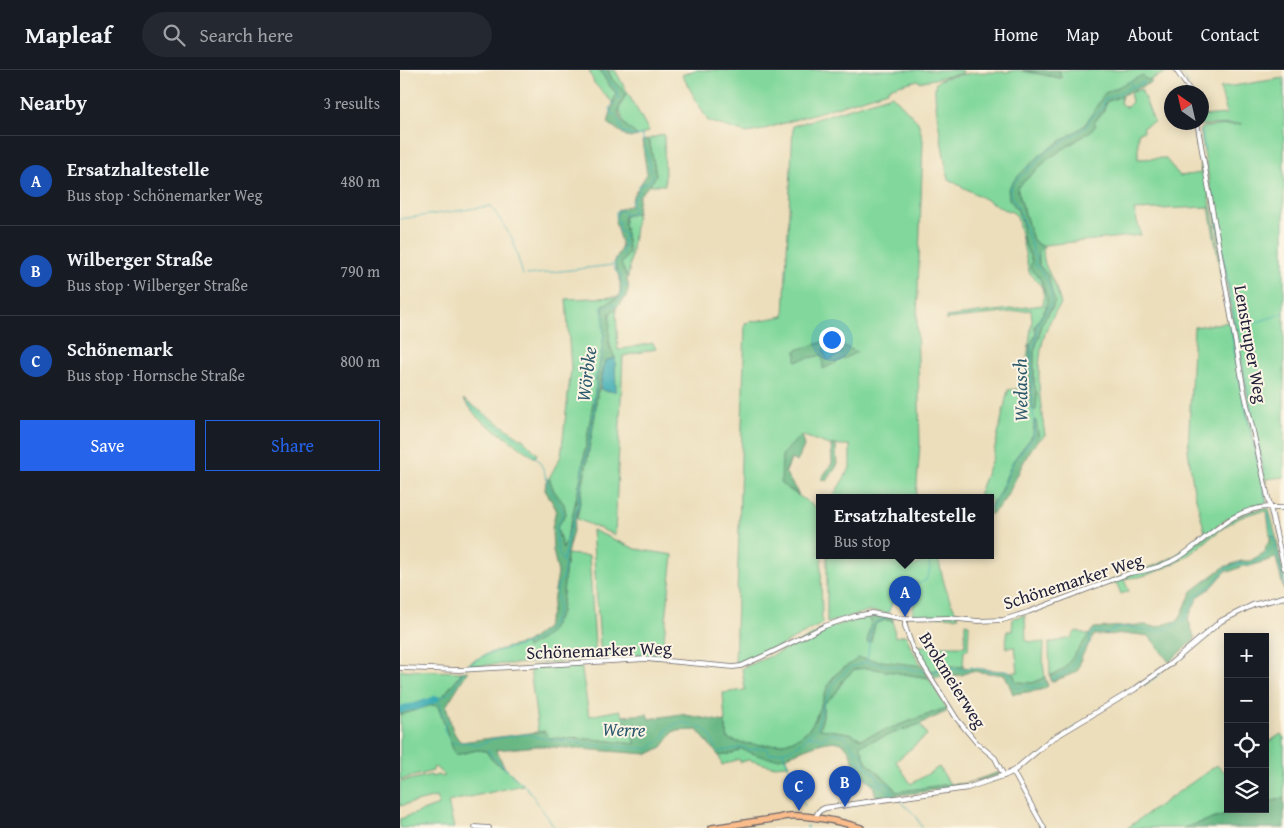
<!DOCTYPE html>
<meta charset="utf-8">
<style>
body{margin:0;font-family:"Gentium Book Plus",serif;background:#242831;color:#f1f3f6}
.controls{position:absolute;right:15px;bottom:15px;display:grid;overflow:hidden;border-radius:0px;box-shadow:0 2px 12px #0003}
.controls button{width:45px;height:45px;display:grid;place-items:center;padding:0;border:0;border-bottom:1px solid #363941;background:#171b24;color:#f1f3f6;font:25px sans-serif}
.compass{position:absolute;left:764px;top:15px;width:45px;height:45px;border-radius:50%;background:#171b24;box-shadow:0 2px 12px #0003;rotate:326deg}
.you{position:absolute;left:431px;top:269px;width:18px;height:18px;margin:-12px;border:4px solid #fff;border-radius:50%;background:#1a73e8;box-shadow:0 0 0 8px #1a73e833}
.badge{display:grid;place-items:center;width:32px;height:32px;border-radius:50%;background:#2563eb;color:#fff;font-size:16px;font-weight:700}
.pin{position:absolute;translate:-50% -41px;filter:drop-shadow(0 1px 2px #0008)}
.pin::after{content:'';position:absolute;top:26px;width:18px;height:15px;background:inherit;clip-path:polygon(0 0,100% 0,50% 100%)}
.popup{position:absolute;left:416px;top:424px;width:178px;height:65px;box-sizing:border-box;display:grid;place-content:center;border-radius:0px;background:#171b24;filter:drop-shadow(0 1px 4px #0005);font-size:16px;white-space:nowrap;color:#9ea1a6}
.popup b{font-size:19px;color:#f1f3f6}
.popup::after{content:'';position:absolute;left:50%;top:100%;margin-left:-10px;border:10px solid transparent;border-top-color:#171b24}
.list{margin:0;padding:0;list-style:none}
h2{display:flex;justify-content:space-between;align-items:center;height:65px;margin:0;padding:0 20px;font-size:21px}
h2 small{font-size:16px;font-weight:400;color:#9ea1a6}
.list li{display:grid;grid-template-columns:32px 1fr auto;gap:15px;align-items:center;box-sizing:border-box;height:90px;padding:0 20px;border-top:1px solid #363941}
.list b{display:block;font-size:19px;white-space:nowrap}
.list p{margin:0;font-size:16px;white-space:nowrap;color:#9ea1a6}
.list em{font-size:16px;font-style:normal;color:#9ea1a6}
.actions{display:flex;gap:10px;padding:15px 20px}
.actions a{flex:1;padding:11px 0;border:1px solid #2563eb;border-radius:0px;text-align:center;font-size:18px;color:#2563eb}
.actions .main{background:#2563eb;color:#fff}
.icon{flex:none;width:28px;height:28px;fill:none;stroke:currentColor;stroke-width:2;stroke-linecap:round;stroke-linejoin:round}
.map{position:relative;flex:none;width:884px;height:758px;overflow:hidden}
header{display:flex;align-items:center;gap:30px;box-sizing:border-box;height:70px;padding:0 25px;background:#171b24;border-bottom:1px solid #363941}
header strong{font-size:24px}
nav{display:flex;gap:28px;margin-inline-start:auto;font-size:18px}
.search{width:350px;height:45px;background:#242831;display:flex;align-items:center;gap:12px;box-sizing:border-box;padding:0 18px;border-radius:28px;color:#9ea1a6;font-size:19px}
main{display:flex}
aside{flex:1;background:#171b24}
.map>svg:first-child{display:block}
.green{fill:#82d89c;stroke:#527d6c}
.forest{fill:#69b884;stroke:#466d60}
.water{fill:#3aacb3;stroke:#2e6777}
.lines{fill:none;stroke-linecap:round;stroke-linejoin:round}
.stream{stroke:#3aacb3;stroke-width:1}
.river{stroke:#3aacb3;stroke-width:7}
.minor-casing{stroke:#696468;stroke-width:5.5}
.tertiary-casing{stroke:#696468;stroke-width:6}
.primary-casing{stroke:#696468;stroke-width:8}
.minor{stroke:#fff;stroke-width:4}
.tertiary{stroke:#fff;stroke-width:4.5}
.primary{stroke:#fabc8b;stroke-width:5.5}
.labels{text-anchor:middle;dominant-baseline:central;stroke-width:4;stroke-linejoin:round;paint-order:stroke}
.street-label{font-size:18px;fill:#22223b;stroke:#fcf5e5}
.water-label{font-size:19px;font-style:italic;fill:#2c596b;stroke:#fcf5e5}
</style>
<header>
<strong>Mapleaf</strong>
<div class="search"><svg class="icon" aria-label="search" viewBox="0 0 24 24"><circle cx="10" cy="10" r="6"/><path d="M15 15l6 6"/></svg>Search here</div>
<nav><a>Home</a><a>Map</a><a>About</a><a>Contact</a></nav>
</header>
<main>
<aside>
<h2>Nearby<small>3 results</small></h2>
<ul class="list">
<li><span class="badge" style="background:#1a4fb4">A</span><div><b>Ersatzhaltestelle</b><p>Bus stop · Schönemarker Weg</p></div><em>480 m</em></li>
<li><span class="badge" style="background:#1a4fb4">B</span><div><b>Wilberger Straße</b><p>Bus stop · Wilberger Straße</p></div><em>790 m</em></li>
<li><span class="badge" style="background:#1a4fb4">C</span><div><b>Schönemark</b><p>Bus stop · Hornsche Straße</p></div><em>800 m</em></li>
</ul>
<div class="actions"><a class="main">Save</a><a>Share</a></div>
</aside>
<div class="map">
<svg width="884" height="758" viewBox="0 0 884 758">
<rect width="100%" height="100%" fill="#fcf5e5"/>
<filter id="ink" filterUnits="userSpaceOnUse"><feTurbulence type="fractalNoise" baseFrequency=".02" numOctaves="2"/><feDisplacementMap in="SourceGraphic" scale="10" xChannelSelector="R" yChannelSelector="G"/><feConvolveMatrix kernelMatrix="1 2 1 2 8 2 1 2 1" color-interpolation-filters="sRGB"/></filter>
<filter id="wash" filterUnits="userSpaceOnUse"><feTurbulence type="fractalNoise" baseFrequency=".0096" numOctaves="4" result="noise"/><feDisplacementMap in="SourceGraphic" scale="20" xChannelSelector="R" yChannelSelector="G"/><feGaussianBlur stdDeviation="1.12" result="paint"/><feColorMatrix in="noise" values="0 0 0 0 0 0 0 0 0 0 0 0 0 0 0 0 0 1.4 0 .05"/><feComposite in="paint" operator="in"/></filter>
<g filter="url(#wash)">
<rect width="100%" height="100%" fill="#ecdebb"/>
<!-- green -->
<g class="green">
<path d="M189 0H200L208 14 216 23 213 33 194 13Z"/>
<path d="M208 0H215L249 61 238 66 225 56 219 39 226 23 212 9Z"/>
<path d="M295 0H562L563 3 519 12 518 10 488 18V21L358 61 346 63 308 51 282 5Z"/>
<path d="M616 0 661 8 659 0H771L750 10 745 9 705 23 685 55 640 85 609 129 617 139 622 152 623 169 632 192 633 202 640 208 647 229 646 238 635 256 636 265 630 275V293L629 299 630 306 632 339 637 327 634 312V282L639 266 641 255 653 237 648 206 639 195V175L633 170 617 118 648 89 685 65 704 40 706 32 722 26 720 33 724 36 727 37 732 32 730 23 741 19 754 52 743 57 744 61 738 63V89L765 88 780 106 801 103 800 91H803L842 316 867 433 846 440 825 450 783 483 769 491 753 498 732 501 731 500V497L734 500C763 498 784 480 805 462L794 421 788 380 794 257 829 252 809 137 734 140 741 165 644 175C642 189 645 195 651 207 656 215 658 225 661 234 631 272 638 320 645 365L639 370 636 351 633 365 613 391 599 424 591 435 590 428H577L593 386 608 320 622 318 624 313 632 250 631 240 547 249 546 251V247L643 235 644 228 642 218 639 213 629 202 617 146 612 142 603 139 548 109C546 95 531 22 536 13 539 7 567 4 573 3 588 1 602 4 616 0Z"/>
<path d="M884 8V407L866 409V414L841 295 800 59 804 57 842 54 802 55H799V53L802 52V46L827 44 820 18Z"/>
<path d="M492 25 518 52 523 70 517 250 520 374 516 428H432L450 398V375H429L401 365 381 414 420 440V486H422L421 498 422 554 371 581 335 595 345 253 384 246 393 56Z"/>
<path d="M264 64 265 115H248L256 104 249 69Z"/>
<path d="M237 143 228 208 221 194 229 183 224 153 225 146Z"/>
<path d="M219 227 203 235 204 266 181 406 172 449 163 480 157 457 166 444 164 434 154 421 149 408 161 386 171 299 166 229Z"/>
<path d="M216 238 218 280 253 273 256 279 223 286 215 465 177 449 195 345 197 324 200 318 204 321 215 288C207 271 208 261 210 243Z"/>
<path d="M63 329 125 371 137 384 135 388 78 348Z"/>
<path d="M866 438 869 439 876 467 870 466 867 441C827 443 807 477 775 493 763 499 751 504 739 507 733 508 729 507 724 510L729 521 721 524 717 514H704L721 507 771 492 830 450 851 441Z"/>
<path d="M192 460 236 479 273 485 262 587 201 588Z"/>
<path d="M167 484 189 486 196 590 65 596C84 583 103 578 126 573L127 578 161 542Z"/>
<path d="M427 486H511L510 497 538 486C542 508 547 528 559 547L512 545 517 512 499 514 488 543 469 541 427 553Z"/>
<path d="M468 545 471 550V572L475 554 485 550 493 551 495 567 506 565 511 578 522 596 458 589C451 594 439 600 433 607 424 621 421 639 413 653 398 680 354 678 328 669L325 652 323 623 345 620 342 598 371 586 423 560Z"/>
<path d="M625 545 626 571 644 573 643 594 645 607 633 613 618 612 615 609 613 602H618L615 577 606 578 607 561H612L613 548Z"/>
<path d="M565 553 569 554 568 580H564L563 597 552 596 531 601 518 585 514 576H565Z"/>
<path d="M676 561 690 565 663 600 650 606 649 573 671 568Z"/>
<path d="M181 594 189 646 220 640 237 674 192 669 148 668 138 662 130 598Z"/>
<path d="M469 598 529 608 546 638 461 669 450 663 420 659 423 645V634L436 623 444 609 455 599Z"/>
<path d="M0 600 61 602 60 605 42 627 31 628 0 639Z"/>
<path d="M32 635 38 636 55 685 77 680 86 681 92 690 105 698 123 715 48 732 54 758H0V749L39 735 36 727 0 736V712L31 705 32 707 38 705 42 707 45 706 35 697 33 698V701L0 710V645Z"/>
<path d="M520 654 527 665 496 691 511 714 539 697 550 714 496 722 492 715 467 693 459 675Z"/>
<path d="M881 664 884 668V728L865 733V674Z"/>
<path d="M341 679C355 684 370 690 385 686L389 695 371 696 349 690 340 692 339 689 322 695 319 686 334 683Z"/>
<path d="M817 695 823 701 828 698V739H845L783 758H727Z"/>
</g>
<!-- forest -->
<g class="forest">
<path d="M200 0H208L212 9 226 23C224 28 220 34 219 39 217 51 230 59 238 66L229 68 208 53 216 23 208 14Z"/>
<path d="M622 0H659L661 8H659Z"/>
<path d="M743 5 745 9 750 10 752 12 706 32 704 40 694 52 696 55 692 60 648 89 617 118 633 170 639 175 643 176 638 183 639 195 648 206 655 232 641 255 639 266 634 282V312L637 326 636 340H632L629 299 630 293V275L636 265 635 256 646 238 647 229 640 208 633 202 630 197 632 191 623 169 622 152 617 139 609 129 608 119 616 108 640 85 685 55 705 23Z"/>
<path d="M249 69 256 104 253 111 239 126 237 143 224 146V153L229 183 221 194C233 219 231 226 210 243L209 275 215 288 205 291 197 324 195 345 179 436 167 484 161 542 149 564 127 578 126 573 146 558 151 543 158 503 153 480 152 459 156 439 145 420 146 411 149 408 154 421 164 434 166 444 157 458 163 479 172 449 181 406 204 266 203 235 219 227C222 211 219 208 214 193L222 176 215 152 218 140 231 135 233 126 247 104 242 71Z"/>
<path d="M431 270 457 282 423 299 422 285 396 291V280Z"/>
<path d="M634 350 636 351 639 370C617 392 615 427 590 445V436L599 424 613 391 633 365Z"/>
<path d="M401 365 404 376 397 392 391 389 385 402 399 425 381 414 382 385Z"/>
<path d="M431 375H436L437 396 427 411 421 409 432 393Z"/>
<path d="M870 466 876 467 884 506V521L876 488 850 496H843L829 502 827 500 811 518 798 527 788 549 795 569 769 592 749 566 734 564 694 565 682 586 678 600 672 604 651 612 650 606 663 600 694 558 745 555 756 557 779 550 792 521 824 497 841 491H850L865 482 866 476 870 471Z"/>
<path d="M468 545 493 547V551L485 550 475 554 471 572H467L471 550 467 548Z"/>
<path d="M458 588 522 596 529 608 469 598 455 599 444 609 436 623 423 634V645L420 659 450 663 461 669 546 638 548 641 520 654 460 675 467 693 492 715 496 722 550 714H564L600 702 599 705C559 717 518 724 476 727L473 715C466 710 461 706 457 699 451 690 452 679 441 673 426 666 396 685 379 688 367 690 352 683 341 679L334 683 319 686 297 660 274 661 262 677 248 684 138 676 96 680 105 698 92 690 86 681 77 680 55 685 38 636 32 635 0 645V639L31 628 42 627 60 605 61 602 68 601 46 636C51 649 50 662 61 672L145 661 148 668 192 669 236 674 223 646 247 644 249 649 280 644 325 652 328 669C354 678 398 680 413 653 421 639 424 620 434 607 439 600 451 594 458 588Z"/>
<path d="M552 596 613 602 615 609 618 612 633 613 645 607 648 616 641 620 613 624 605 605 571 601 562 605 542 606 535 608 531 601Z"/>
<path d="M884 728V758H783L845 739H865V733Z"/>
</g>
<!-- water -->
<g class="water">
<path d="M426 276 441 280V283L430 290 426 289 423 279Z"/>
<path d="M215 288 216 321H204L200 318 205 291Z"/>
</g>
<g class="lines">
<!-- stream -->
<g class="stream">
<path d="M779 0 789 14"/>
<path d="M730 11 732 17"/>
<path d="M731 18 744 12"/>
<path d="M704 30 729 18"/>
<path d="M801 59 805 80"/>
<path d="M813 124 816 142"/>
<path d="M619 139C616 134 612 129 610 124 608 115 621 105 628 101L627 98 634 96C638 88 645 81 654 78L687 56 690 48 702 39 704 32"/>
<path d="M817 146 835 254"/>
<path d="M0 149 91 136 112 168 123 205"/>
<path d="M127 205 213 195"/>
<path d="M830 254 840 315 866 431"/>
<path d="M837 259 884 243"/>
<path d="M837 265 854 355"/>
<path d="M69 335C90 355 120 366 138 390 146 401 146 411 151 422 154 429 161 434 163 442 162 447 160 449 158 453 154 462 157 483 162 490"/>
<path d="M856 362 864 403"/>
<path d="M882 436H884"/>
<path d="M590 439 601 424 613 392 633 368 635 356 633 343 631 276 635 274C637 267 637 260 638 254 639 248 646 243 649 237 656 222 645 205 635 194L636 186 632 184 633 179 620 143"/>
<path d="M868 443 884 516"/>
<path d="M878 457 883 474"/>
<path d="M542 489 544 486"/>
<path d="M870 533 884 530"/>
<path d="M488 543 499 517 517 515 526 510 530 500 529 493 537 489 540 490"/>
<path d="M821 554 828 550"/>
<path d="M467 591 471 560 474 554 486 548"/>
<path d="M67 598C93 567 145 591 158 539 159 532 156 524 157 516L162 510 165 496 163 491 167 477V469L178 436 183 395 187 384 195 336 193 329 196 320 195 306 199 300 201 290 204 262 203 257 204 247 201 238 205 235 207 238 213 234 214 236 221 227 223 226 221 218 226 215 221 210V205L216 202 214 198 215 192 223 184 222 179 225 176 223 170 225 166 222 161 218 162 219 152 216 149V142L222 140 225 145 232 143 234 140 231 132 239 122 238 116 249 112 253 105 249 98 250 95 242 65 230 66 228 62 224 63C219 57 220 49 214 44L212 45 210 37 219 28 216 22 217 18 213 16 203 0"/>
<path d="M64 601C52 617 58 621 36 629L40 633 41 642 48 651C47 653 45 655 44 657 43 661 49 670 52 673L66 672 79 675 92 669 117 665 129 664 136 667 186 674 249 679 264 667 267 659C271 657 275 654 278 653 286 652 305 657 309 664 313 670 313 677 319 682L344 677 349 680 363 678 367 679 369 684C382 682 400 679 407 666L413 667 416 665 421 670 429 664H436L439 666 443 665C457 675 455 694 465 706 473 715 486 718 495 726"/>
<path d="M531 601 558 599 563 601 571 597 590 601H609L611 608 617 619 626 615 631 618 644 613"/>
<path d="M652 609 670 600 681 581 690 573V565L695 561 698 562 702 561 707 564C722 550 743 563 759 561 767 560 775 555 783 552L796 525 812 515 825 499 841 493 850 495 856 492 857 490C868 488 868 480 876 475"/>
<path d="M745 615 762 603"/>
<path d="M671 660 677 656"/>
<path d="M408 666 417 658 423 634 428 626 433 615 437 609 451 597 466 592 525 601"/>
<path d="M454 677 461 683 466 696"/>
<path d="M88 680 92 686 128 719 155 758"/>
<path d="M382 681 405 736"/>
<path d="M457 690 476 705 481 716"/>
<path d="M480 711 490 716 492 722"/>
<path d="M499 730 516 746 522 758"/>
<path d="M407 758V756"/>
</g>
<!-- river -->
<path class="river" d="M0 640 5 638 18 636 36 629"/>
</g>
</g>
<g filter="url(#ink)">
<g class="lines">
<defs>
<g id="minor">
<path d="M776 0 791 22"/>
<path d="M797 52 844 321 884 498"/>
<path d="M870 438H884"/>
<path d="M505 549V556L513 579 557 649 576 672 595 688 604 706"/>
<path d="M0 598 59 600 246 589 333 597 341 596 370 583 425 556 455 546 472 543 505 549 548 548 578 551 603 550 628 542 730 503C749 501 765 496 781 486 810 467 831 438 870 437"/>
<path d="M613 702 644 758"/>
<path d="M75 757 89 758"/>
</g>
<path id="tertiary" d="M415 748 419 741 425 738 567 718 608 704 616 699 650 670 735 619 769 595 821 551 853 535 884 527"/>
<path id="primary" d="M312 758 379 748C394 741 443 752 461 758"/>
</defs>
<!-- minor casing -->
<use href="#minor" class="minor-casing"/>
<!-- tertiary casing -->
<use href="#tertiary" class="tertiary-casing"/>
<!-- primary casing -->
<use href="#primary" class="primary-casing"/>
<!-- minor -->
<use href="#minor" class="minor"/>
<!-- tertiary -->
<use href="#tertiary" class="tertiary"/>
<!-- primary -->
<use href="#primary" class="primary"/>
</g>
</g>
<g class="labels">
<!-- street labels -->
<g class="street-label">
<text transform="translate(851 274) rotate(80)">Lenstruper Weg</text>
<text transform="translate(673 511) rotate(-18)">Schönemarker Weg</text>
<text transform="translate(199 580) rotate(-2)">Schönemarker Weg</text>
<text transform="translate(553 610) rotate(58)">Brokmeierweg</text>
</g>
<!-- water labels -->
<g class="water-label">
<text transform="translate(186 304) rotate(-83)">Wörbke</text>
<text transform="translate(620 320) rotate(-91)">Wedasch</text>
<text transform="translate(224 659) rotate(1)">Werre</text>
</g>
</g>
</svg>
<div class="controls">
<button>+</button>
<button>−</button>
<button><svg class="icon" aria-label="locate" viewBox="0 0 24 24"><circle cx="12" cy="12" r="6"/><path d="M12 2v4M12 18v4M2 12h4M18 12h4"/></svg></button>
<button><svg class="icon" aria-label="layers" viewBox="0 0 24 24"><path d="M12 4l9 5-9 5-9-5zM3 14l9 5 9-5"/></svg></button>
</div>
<svg class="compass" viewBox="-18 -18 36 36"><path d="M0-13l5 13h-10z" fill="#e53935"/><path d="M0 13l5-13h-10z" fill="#9ea1a6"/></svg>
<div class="you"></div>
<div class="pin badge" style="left:505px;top:547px;background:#1a4fb4">A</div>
<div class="popup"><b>Ersatzhaltestelle</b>Bus stop</div>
<div class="pin badge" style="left:445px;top:737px;background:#1a4fb4">B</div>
<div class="pin badge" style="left:399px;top:741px;background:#1a4fb4">C</div>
</div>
</main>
